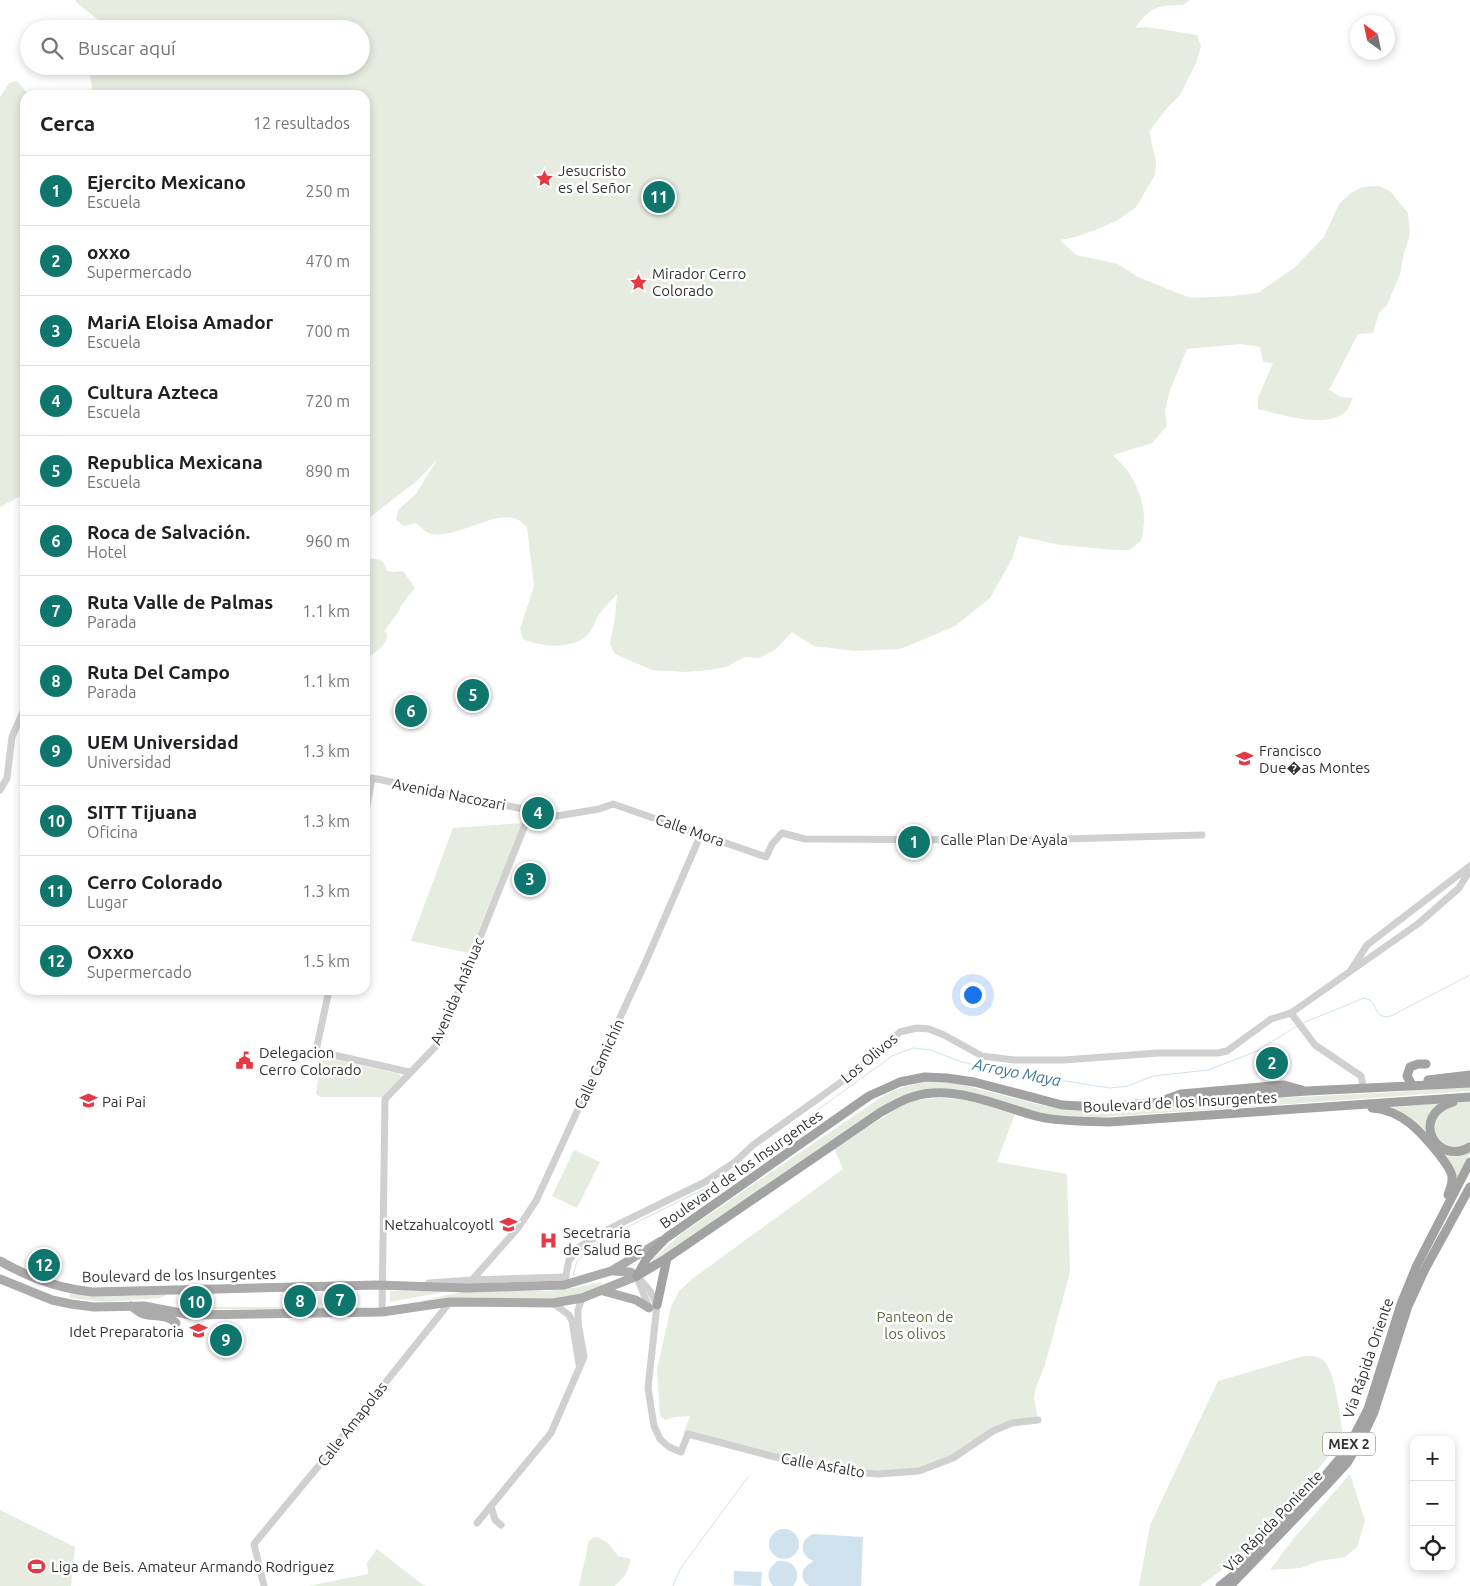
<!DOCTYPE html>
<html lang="es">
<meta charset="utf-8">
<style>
body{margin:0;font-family:Ubuntu,sans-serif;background:#f2f2f2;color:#202124}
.controls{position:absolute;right:15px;bottom:15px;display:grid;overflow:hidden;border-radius:10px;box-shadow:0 2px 8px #0003}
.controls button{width:45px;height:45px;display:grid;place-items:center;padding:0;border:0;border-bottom:1px solid #e0e0e0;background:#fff;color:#202124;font:25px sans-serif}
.compass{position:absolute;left:1350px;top:15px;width:45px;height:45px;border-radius:50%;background:#fff;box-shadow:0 2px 8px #0003;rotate:327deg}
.you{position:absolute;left:972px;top:994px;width:18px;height:18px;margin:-12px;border:4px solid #fff;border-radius:50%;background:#1a73e8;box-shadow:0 0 0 8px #1a73e833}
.badge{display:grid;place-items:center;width:32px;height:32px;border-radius:50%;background:#0f766e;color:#fff;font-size:16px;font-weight:700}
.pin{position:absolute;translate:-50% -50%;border:2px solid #fff;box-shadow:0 1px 5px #0006}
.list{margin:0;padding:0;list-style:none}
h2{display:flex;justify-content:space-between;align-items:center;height:65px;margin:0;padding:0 20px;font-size:21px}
h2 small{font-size:16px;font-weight:400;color:#757577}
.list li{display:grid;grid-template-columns:32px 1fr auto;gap:15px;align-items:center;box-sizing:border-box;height:70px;padding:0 20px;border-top:1px solid #e0e0e0}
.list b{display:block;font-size:19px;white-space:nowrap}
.list p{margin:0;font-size:16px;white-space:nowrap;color:#757577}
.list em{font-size:16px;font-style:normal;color:#757577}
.icon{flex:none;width:28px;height:28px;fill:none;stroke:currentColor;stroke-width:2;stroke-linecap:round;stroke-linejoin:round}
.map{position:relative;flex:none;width:1470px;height:1586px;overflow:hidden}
.search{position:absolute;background:#fff;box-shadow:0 2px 8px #0003;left:20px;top:20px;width:350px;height:55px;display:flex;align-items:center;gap:12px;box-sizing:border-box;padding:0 18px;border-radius:28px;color:#757577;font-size:19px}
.panel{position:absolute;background:#fff;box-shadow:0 2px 8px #0003;left:20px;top:90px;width:350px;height:905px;border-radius:15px}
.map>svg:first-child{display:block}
.green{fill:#e6ecdf}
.water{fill:#cfe2ee}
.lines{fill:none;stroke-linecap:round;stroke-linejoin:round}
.stream{stroke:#cfe2ee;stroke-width:1}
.tertiary{stroke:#d0d0d0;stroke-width:7}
.primary{stroke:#ababab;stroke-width:9}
.trunk{stroke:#a2a2a2;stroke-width:9}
.labels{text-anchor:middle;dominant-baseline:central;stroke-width:5;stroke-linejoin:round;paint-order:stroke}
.shield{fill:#fff;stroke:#707070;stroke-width:1}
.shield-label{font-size:14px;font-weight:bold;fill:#333}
.poi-label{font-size:15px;fill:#333;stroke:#fff;text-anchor:start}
.street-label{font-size:15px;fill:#333;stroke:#fff}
.park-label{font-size:15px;fill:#56703f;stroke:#fff}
.water-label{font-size:16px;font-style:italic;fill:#3f7597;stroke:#fff}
</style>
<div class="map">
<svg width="1470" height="1586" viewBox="0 0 1470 1586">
<rect width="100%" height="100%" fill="#fff"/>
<!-- green -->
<g class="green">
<path d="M75 0H1190L1183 5C1157 5 1150 7 1135 28L1147 27 1197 35 1201 46 1196 63 1180 95 1167 108 1149 132 1156 161 1155 175 1136 207 1118 220 1098 229 1075 237 1060 240 1076 255 1118 264 1138 277 1190 298 1233 296 1258 293 1294 268 1324 237 1339 204 1351 193 1362 187 1379 186 1390 191 1408 213 1410 234 1403 257 1400 274 1387 305 1379 313 1373 333 1358 334 1329 390 1341 397 1353 398C1350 403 1348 411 1343 414 1321 428 1281 414 1258 409V398L1273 363 1263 362 1260 347 1241 344 1187 349 1170 390 1165 410 1167 426 1152 443 1113 455C1119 462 1127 468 1131 476 1144 499 1147 516 1141 541L1129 550H1116L1060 545 1019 536 1012 559 990 598 955 626 922 640 900 649 854 651 814 646 792 632 775 650 759 658 745 657 726 667 709 670 686 672 652 670 615 654 610 644 615 618 617 594C611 601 602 609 597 618 594 624 592 630 587 635 572 650 542 647 523 639L520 629 534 586 527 527C523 524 519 519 514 518 490 513 457 538 432 534 426 533 421 527 416 523L404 526 396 520 398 510 416 494 437 460 418 480 365 521V95H91L92 86 88 66H361V29H106L105 25 77 3Z"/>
<path d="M17 81 29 95H25V494L0 507V97L9 83Z"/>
<path d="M370 559C381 558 384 561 387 571L394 572 403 571 415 588 401 605 399 611 384 631 387 633C388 647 373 652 365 661V563Z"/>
<path d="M523 823 469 953 411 941 453 828Z"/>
<path d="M321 1056 399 1074 401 1077 382 1097H320L316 1094Z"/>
<path d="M930 1080 960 1084 1032 1103 1062 1109 1396 1092 1470 1086V1091L1089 1118H1073L1040 1114 958 1091 916 1093 650 1266 648 1264 682 1233 880 1098 897 1089Z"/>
<path d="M937 1098 964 1099 1016 1111 997 1162 1067 1174 1070 1272 1045 1365 1036 1387 1034 1397 1038 1420 1012 1423 977 1443 919 1471H837L683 1434 690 1416 676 1417 665 1420 660 1416 657 1370 671 1307 679 1291 692 1279 843 1169 834 1148 909 1101Z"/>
<path d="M1470 1101V1144C1466 1145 1462 1147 1459 1147 1432 1151 1425 1112 1451 1104 1457 1102 1464 1102 1470 1101Z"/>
<path d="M1440 1103 1430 1116 1439 1147 1470 1149V1153L1454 1183 1422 1129 1412 1120 1388 1108Z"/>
<path d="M574 1150 600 1162 577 1208 552 1196Z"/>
<path d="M601 1282 602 1287 576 1296 557 1300 420 1301 471 1290 548 1291 579 1287Z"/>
<path d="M390 1291H449L390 1302Z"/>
<path d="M72 1293 152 1294 167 1295 159 1298 107 1302 70 1298 69 1295Z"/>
<path d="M205 1303 212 1307H319L350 1309H189L186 1307V1304H203L202 1306 205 1307Z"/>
<path d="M1304 1356C1309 1356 1318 1356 1323 1360 1336 1370 1340 1419 1343 1436L1324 1462 1243 1554 1215 1575 1200 1586H1139L1150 1525 1218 1381Z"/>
<path d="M1350 1474 1365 1521 1357 1547 1345 1557 1319 1561 1301 1568 1270 1570 1294 1538Z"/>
<path d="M0 1510 75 1547 71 1586H0Z"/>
<path d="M597 1537 607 1542 618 1556 631 1559 626 1574 615 1586H579L589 1541 593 1538Z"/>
<path d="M377 1549 423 1585 426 1586H308L368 1574 367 1563Z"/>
</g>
<!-- water -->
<g class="water">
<circle cx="784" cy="1544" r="15"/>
<path d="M814 1534 863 1537 861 1586H809C797 1577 803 1566 814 1561 800 1557 798 1539 814 1534Z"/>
<path d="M778 1561C794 1559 803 1574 793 1586H773C765 1577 768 1567 778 1561Z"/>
<path d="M734 1571 762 1572 761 1586 734 1585Z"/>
</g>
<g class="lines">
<!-- stream -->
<g class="stream">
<path d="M1303 1023 1364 998 1370 1000C1378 1009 1376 1019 1391 1016L1470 975"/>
<path d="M573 1276 577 1261 601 1240 718 1182 892 1056 913 1048 931 1050 959 1061 990 1069 1110 1088 1128 1086 1153 1076 1208 1070 1257 1051 1297 1026"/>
<path d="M673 1586 680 1569 748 1477"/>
</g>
<!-- tertiary -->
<g class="tertiary">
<path d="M0 790 7 778 12 737 25 707"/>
<path d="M365 817 372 778 557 816 599 809 613 804 766 857 772 844 782 833 805 839 1030 840 1202 835"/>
<path d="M1351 970 1367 945 1470 866"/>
<path d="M329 990 316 1051 409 1072"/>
<path d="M1291 1013 1315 1045 1361 1076 1363 1085"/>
<path d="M637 1276 650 1291 657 1305 648 1388 654 1426 660 1439 669 1447 681 1452 688 1434 771 1456 837 1471 879 1474 919 1471 953 1458 993 1431 1012 1423 1038 1420"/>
<path d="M637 1277 649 1308"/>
<path d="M472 1280 518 1228 536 1201 646 961 701 834"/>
<path d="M429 1283 472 1280 566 1277"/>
<path d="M564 1285 569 1260 579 1247 611 1228 705 1182 735 1162 753 1145 854 1073 900 1032 917 1028 929 1029 944 1035 982 1056 1014 1060H1064L1158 1053H1218L1227 1051 1271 1019 1291 1013 1419 923 1459 888 1470 870"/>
<path d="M553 1303 569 1315 572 1321 579 1364"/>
<path d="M382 1312 385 1099 437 1045 531 810"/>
<path d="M491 1506 495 1520 501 1525"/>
<path d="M477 1523 551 1433 584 1357 578 1322V1310L582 1298"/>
<path d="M264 1586 254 1544 321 1463 450 1302"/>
</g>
<!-- primary -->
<g class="primary">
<path d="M0 1261C28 1277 60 1289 93 1292L377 1285 466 1288 564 1285 611 1271 661 1241"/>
<path d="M614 1271 630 1272 637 1276"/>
<path d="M0 1279 52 1300 71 1304 94 1307 144 1306 191 1315 382 1312 450 1302 553 1303 582 1298 637 1276"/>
<path d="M603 1291 636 1300 649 1308"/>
<path d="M131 1306C134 1308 138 1311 141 1313 153 1318 167 1313 176 1323"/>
</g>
<!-- trunk -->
<g class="trunk">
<path d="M1428 1080 1470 1075"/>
<path d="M1411 1083 1407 1076 1410 1067 1418 1064H1426"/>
<path d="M1167 1099 1181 1094 1284 1085 1302 1090"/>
<path d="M1453 1102C1409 1115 1436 1167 1470 1147"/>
<path d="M1372 1108C1402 1110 1420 1131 1438 1153 1443 1160 1450 1167 1452 1176 1453 1183 1450 1189 1448 1195"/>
<path d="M637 1276 647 1258 666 1238 869 1096 900 1082 925 1077 947 1078 974 1082 1062 1105 1098 1107 1307 1091 1470 1083"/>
<path d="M637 1276 667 1258 881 1112C891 1107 901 1100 912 1097 954 1083 1000 1107 1040 1117 1062 1122 1086 1121 1109 1122L1470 1097"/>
<path d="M657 1305 667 1258"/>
<path d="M1220 1586 1235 1574 1319 1483 1341 1457 1355 1434 1368 1409 1401 1304 1417 1265 1470 1162"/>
<path d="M1230 1586 1325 1487 1347 1463 1362 1438 1374 1412 1408 1306 1425 1269 1470 1187"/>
</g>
</g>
<!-- icons -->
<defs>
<symbol id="sight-bare" viewBox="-9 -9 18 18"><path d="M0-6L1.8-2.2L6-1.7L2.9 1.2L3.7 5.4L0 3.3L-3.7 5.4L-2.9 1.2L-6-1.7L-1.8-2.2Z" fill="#e63946" stroke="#fff" stroke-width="2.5" paint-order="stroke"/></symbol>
<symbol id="school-bare" viewBox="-9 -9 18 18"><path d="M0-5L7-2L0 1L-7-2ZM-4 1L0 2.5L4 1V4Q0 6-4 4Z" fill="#e63946" stroke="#fff" stroke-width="2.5" paint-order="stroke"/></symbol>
<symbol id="civic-bare" viewBox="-9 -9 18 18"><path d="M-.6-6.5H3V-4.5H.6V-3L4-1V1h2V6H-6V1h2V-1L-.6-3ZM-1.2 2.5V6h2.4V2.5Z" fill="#e63946" stroke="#fff" stroke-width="2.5" paint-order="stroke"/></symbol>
<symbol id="hospital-bare" viewBox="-9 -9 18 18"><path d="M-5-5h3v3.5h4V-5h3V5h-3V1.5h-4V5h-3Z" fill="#e63946" stroke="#fff" stroke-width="2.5" paint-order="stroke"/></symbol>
<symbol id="university-bare" viewBox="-9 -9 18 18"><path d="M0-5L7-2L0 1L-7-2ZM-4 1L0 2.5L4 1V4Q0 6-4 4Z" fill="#e63946" stroke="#fff" stroke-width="2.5" paint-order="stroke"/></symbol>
<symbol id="stadium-bare" viewBox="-9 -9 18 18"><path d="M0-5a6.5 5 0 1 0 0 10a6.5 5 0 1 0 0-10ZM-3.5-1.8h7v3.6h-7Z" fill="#e63946" stroke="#fff" stroke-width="2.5" paint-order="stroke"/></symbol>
</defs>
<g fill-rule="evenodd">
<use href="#sight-bare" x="532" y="166" width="25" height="25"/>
<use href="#sight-bare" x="626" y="270" width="25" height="25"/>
<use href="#school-bare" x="1232" y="746" width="25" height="25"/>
<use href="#civic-bare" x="232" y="1048" width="25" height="25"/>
<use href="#school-bare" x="76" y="1088" width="25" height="25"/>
<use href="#school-bare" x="496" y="1212" width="25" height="25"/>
<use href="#hospital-bare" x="536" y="1228" width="25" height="25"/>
<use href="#university-bare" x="186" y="1318" width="25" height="25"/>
<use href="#stadium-bare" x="24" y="1554" width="25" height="25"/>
</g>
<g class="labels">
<!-- shield labels -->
<rect class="shield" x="1323" y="1432.5" width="52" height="23" rx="4"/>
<g class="shield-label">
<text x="1349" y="1444">MEX 2</text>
</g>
<!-- poi labels -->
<g class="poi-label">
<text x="558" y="170">Jesucristo<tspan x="558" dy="17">es el Señor</tspan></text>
<text x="652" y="273">Mirador Cerro<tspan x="652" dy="17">Colorado</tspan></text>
<text x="1259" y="750">Francisco<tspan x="1259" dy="17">Due�as Montes</tspan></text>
<text x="259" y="1052">Delegacion<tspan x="259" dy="17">Cerro Colorado</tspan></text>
<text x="102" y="1101">Pai Pai</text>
<text x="494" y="1224" text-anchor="end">Netzahualcoyotl</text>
<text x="563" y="1232">Secetraria<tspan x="563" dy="17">de Salud BC</tspan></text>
<text x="184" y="1331" text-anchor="end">Idet Preparatoria</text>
<text x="51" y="1566">Liga de Beis. Amateur Armando Rodriguez</text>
</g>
<!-- street labels -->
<g class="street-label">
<text transform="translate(449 794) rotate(11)">Avenida Nacozari</text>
<text transform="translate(690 830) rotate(19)">Calle Mora</text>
<text x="1004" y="839">Calle Plan De Ayala</text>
<text transform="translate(457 991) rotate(-67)">Avenida Anáhuac</text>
<text transform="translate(869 1058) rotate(-40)">Los Olivos</text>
<text transform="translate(599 1064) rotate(-65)">Calle Camichín</text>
<text transform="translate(1180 1102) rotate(-3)">Boulevard de los Insurgentes</text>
<text transform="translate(741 1169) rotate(-35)">Boulevard de los Insurgentes</text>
<text transform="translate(179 1275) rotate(-1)">Boulevard de los Insurgentes</text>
<text transform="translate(1368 1358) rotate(-71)">Vía Rápida Oriente</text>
<text transform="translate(352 1424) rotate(-52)">Calle Amapolas</text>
<text transform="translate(823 1465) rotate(10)">Calle Asfalto</text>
<text transform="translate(1273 1521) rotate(-46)">Vía Rápida Poniente</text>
</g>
<!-- park labels -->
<g class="park-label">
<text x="915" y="1316">Panteon de<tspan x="915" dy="17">los olivos</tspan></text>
</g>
<!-- water labels -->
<g class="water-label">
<text transform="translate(1017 1072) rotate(11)">Arroyo Maya</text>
</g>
</g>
</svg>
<div class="controls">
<button>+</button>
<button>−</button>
<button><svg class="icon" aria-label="locate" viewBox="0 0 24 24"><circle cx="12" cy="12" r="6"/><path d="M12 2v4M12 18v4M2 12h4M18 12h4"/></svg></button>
</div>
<svg class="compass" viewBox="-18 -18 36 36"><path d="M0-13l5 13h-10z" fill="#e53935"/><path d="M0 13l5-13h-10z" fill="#757577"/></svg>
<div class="you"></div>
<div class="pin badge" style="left:914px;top:842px">1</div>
<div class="pin badge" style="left:1272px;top:1063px">2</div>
<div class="pin badge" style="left:530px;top:879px">3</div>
<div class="pin badge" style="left:538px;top:813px">4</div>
<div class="pin badge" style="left:473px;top:695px">5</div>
<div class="pin badge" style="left:411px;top:711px">6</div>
<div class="pin badge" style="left:340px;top:1300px">7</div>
<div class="pin badge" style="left:300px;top:1301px">8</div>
<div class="pin badge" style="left:226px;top:1340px">9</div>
<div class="pin badge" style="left:196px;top:1302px">10</div>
<div class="pin badge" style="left:659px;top:197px">11</div>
<div class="pin badge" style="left:44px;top:1265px">12</div>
<div class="search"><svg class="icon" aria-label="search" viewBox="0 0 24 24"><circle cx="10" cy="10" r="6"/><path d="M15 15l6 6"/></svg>Buscar aquí</div>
<section class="panel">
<h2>Cerca<small>12 resultados</small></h2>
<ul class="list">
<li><span class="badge">1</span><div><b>Ejercito Mexicano</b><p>Escuela</p></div><em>250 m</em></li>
<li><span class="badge">2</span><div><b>oxxo</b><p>Supermercado</p></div><em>470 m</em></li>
<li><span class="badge">3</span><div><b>MariA Eloisa Amador</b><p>Escuela</p></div><em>700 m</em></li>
<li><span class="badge">4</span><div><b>Cultura Azteca</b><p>Escuela</p></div><em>720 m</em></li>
<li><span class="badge">5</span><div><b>Republica Mexicana</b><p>Escuela</p></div><em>890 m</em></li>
<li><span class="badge">6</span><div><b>Roca de Salvación.</b><p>Hotel</p></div><em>960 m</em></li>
<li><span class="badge">7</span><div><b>Ruta Valle de Palmas</b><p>Parada</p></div><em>1.1 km</em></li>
<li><span class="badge">8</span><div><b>Ruta Del Campo</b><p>Parada</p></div><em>1.1 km</em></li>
<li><span class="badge">9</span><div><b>UEM Universidad</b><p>Universidad</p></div><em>1.3 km</em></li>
<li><span class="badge">10</span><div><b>SITT Tijuana</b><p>Oficina</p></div><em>1.3 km</em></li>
<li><span class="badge">11</span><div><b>Cerro Colorado</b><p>Lugar</p></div><em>1.3 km</em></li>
<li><span class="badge">12</span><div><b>Oxxo</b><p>Supermercado</p></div><em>1.5 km</em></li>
</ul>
</section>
</div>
